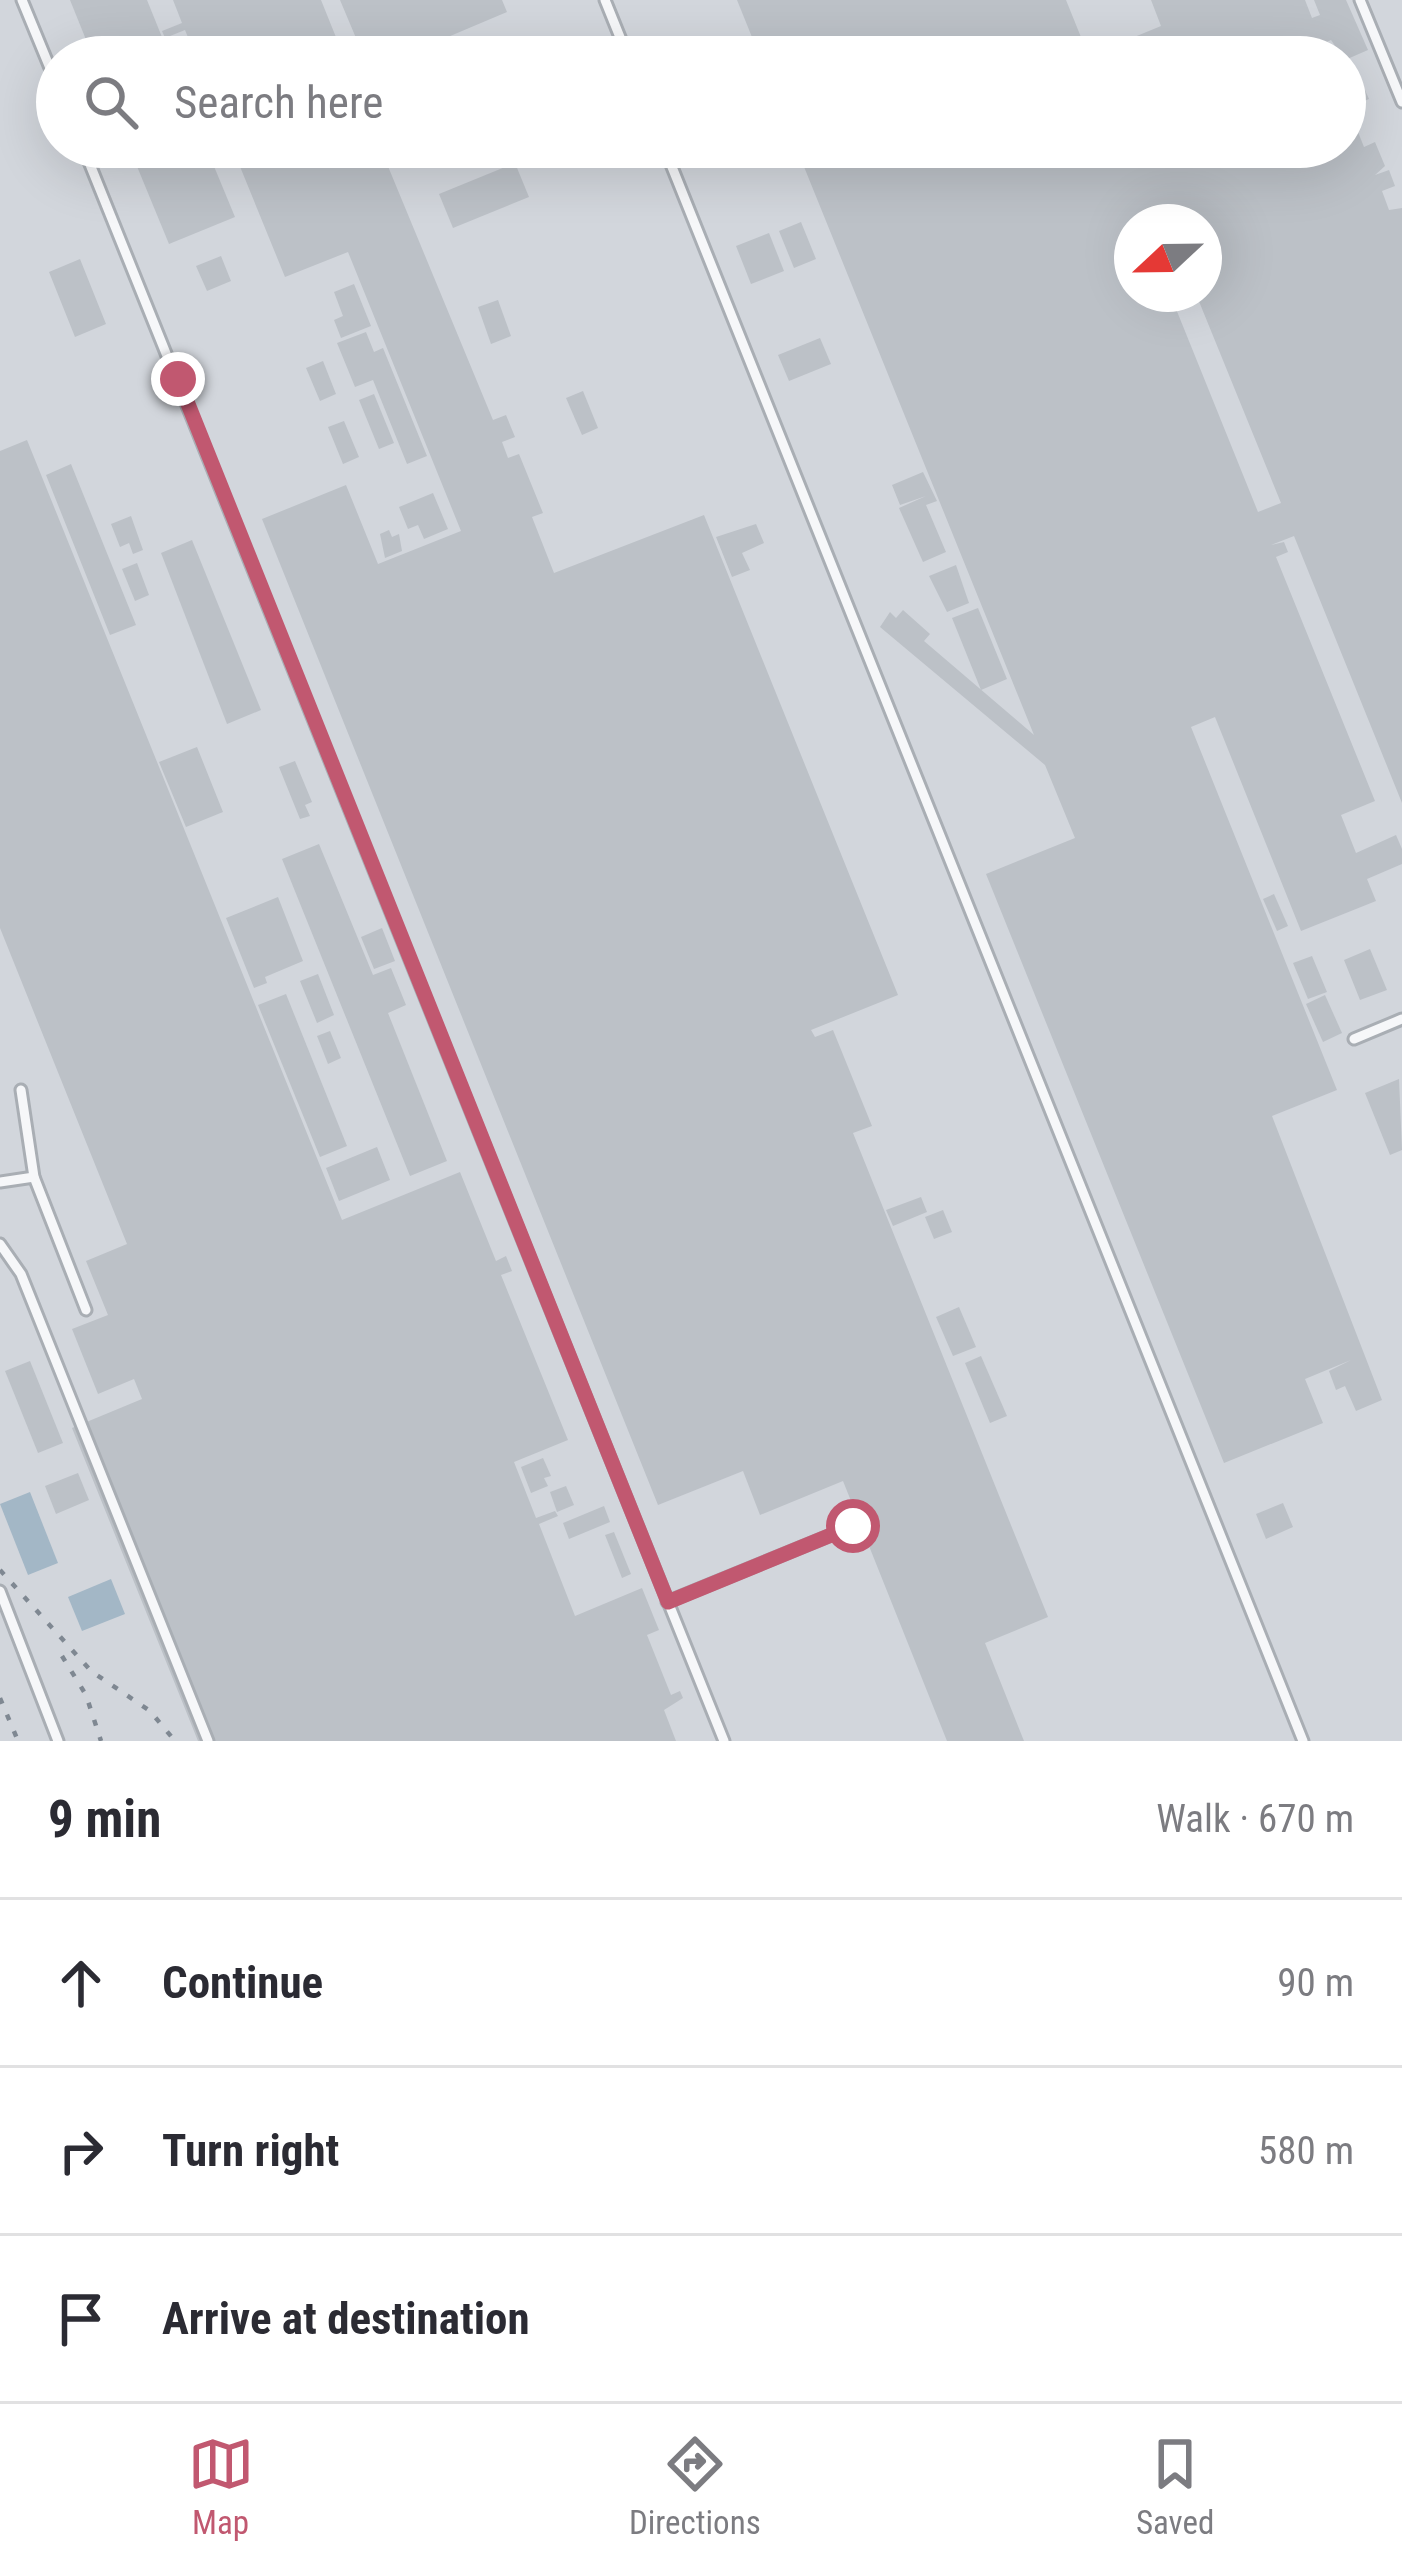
<!DOCTYPE html>
<meta charset="utf-8">
<style>
body{margin:0;font-family:"Roboto Condensed",sans-serif;background:#f2f2f3;color:#2b2b33}
.compass{position:absolute;left:1114px;top:204px;width:108px;height:108px;border-radius:50%;background:#fff;box-shadow:0 12px 48px #0002;rotate:248deg}
.stop{position:absolute;width:36px;height:36px;margin:-27px;border:9px solid #c15870;border-radius:50%;background:#fff}
.stop.end{background:#c15870;border-color:#fff;box-shadow:0 3px 12px #0008}
.list{margin:0;padding:0;list-style:none}
h2{display:flex;justify-content:space-between;align-items:center;height:156px;margin:0;padding:0 48px;font-size:51px}
h2 small{font-size:39px;font-weight:400;color:#7c7c81}
.list li{display:grid;grid-template-columns:78px 1fr auto;gap:36px;align-items:center;box-sizing:border-box;height:168px;padding:0 48px;border-top:3px solid #e1e1e2}
.list b{display:block;font-size:45px;white-space:nowrap}
.list em{font-size:39px;font-style:normal;color:#7c7c81}
.icon{flex:none;width:66px;height:66px;fill:none;stroke:currentColor;stroke-width:2;stroke-linecap:round;stroke-linejoin:round}
.map{position:relative;flex:none;width:1402px;height:1741px;overflow:hidden}
.search{position:absolute;background:#fff;box-shadow:0 12px 48px #0002;left:36px;right:36px;top:36px;height:132px;display:flex;align-items:center;gap:30px;box-sizing:border-box;padding:0 42px;border-radius:66px;color:#7c7c81;font-size:45px}
.sheet{height:660px;background:#fff}
nav{display:flex;justify-content:space-around;align-items:center;box-sizing:border-box;height:168px;border-top:3px solid #e1e1e2;background:#fff;font-size:33px;color:#7c7c81}
nav a{display:grid;justify-items:center;gap:6px}
nav .on{color:#c15870}
.map>svg:first-child{display:block}
.built{fill:#d2d6dc;fill-rule:evenodd}
.water{fill:#a3b7c6}
.building{fill:#bcc1c7;fill-rule:evenodd}
.lines{fill:none;stroke-linecap:round;stroke-linejoin:round}
.lane-casing{stroke:#a9aeb4;stroke-width:15}
.lane{stroke:#f6f7f9;stroke-width:9}
.rail{stroke:#7f8892;stroke-width:4.5;stroke-dasharray:6 12;stroke-linecap:butt}
.route{stroke:#c15870;stroke-width:15}
</style>
<div class="map">
<svg width="1402" height="1741" viewBox="0 0 1402 1741">
<rect width="100%" height="100%" fill="#e4e7ea"/>
<!-- built -->
<path class="built" d="M0 0H1402V1741H0ZM57 57H1345V147H57ZM1132 222H1204V294H1132Z"/>
<!-- water -->
<g class="water">
<path d="M30 1492 58 1563 28 1575 0 1504Z"/>
<path d="M111 1579 125 1614 82 1631 68 1597Z"/>
</g>
<!-- building -->
<g class="building">
<path d="M70 0H147L170 57H93Z"/>
<path d="M173 0H321L344 57H196L185 30 165 38 162 31 182 23Z"/>
<path d="M340 0H502L507 12 436 42 442 57H364Z"/>
<path d="M737 0H1066L1089 57H760Z"/>
<path d="M1151 0H1305L1312 18 1320 15 1314 0H1346L1368 50 1345 60 1331 40 1322 44 1328 57H1100L1098 52 1161 26Z"/>
<path d="M1361 81 1369 99 1348 107 1364 147 1375 142 1385 166 1375 175 1389 170 1395 186 1382 191 1389 210 1402 208V803L1294 536 1271 545 1284 542 1288 552 1276 557 1375 801 1341 815 1356 853 1396 835 1402 849V864L1367 879 1376 901 1301 931 1215 717 1191 727 1337 1090 1272 1116 1382 1400 1356 1411 1345 1386 1336 1390 1329 1371 1351 1360 1305 1379 1323 1423 1224 1463 986 874 1075 838 1045 765 880 627 890 612 896 618 903 610 930 634 924 641 1034 735 796 147H1126L1134 167 1143 163 1136 147H1345V87ZM1132 222H1204V294H1196L1281 503 1258 512 1170 294H1132Z"/>
<path d="M129 147H206L235 217 169 244Z"/>
<path d="M232 147H380L493 420 506 415 515 437 502 442 508 458 519 454 543 513 532 517 554 573 704 515 898 995 811 1030 815 1037 833 1030 872 1126 853 1133 1048 1617 985 1643 1024 1741H947L843 1481 760 1515 743 1471 658 1505 262 519 346 485 378 564 461 531 348 252 285 277Z"/>
<path d="M515 163 529 197 453 228 439 194Z"/>
<path d="M801 222 816 259 794 268 779 231Z"/>
<path d="M769 233 784 271 751 284 736 246Z"/>
<path d="M221 256 231 281 207 291 196 266Z"/>
<path d="M80 259 106 324 75 337 49 272Z"/>
<path d="M354 284 371 326 341 338 334 320 343 316 334 292Z"/>
<path d="M498 300 511 336 491 344 478 307Z"/>
<path d="M366 332 374 352 383 348 427 456 407 464 373 380 355 387 337 343Z"/>
<path d="M820 338 831 364 789 381 778 355Z"/>
<path d="M323 361 336 394 320 401 306 368Z"/>
<path d="M583 391 598 428 582 435 566 398Z"/>
<path d="M374 394 394 443 379 449 359 400Z"/>
<path d="M344 421 359 457 343 464 328 427Z"/>
<path d="M27 440 342 1220 460 1172 496 1261 506 1256 512 1271 501 1275 568 1440 514 1462 536 1518 555 1511 558 1516 539 1524 575 1616 642 1588 659 1630 647 1635 671 1695 680 1691 683 1698 664 1710 676 1741H198L72 1428 142 1399 134 1379 98 1394 72 1329 108 1315 86 1261 127 1244 0 928V451Z"/>
<path d="M71 464 136 625 110 635 46 475Z"/>
<path d="M923 472 937 501 926 505 946 552 923 562 899 508 926 496 900 505 892 485Z"/>
<path d="M433 493 448 529 424 539 418 525 408 529 399 507Z"/>
<path d="M131 516 143 550 133 554 129 543 120 547 111 524Z"/>
<path d="M756 524 764 543 742 553 750 570 732 577 716 537Z"/>
<path d="M389 530 392 537 399 534 402 551 385 558 380 534Z"/>
<path d="M192 540 261 710 227 724 161 553Z"/>
<path d="M137 563 149 595 135 601 122 569Z"/>
<path d="M956 565 969 603 947 612 929 576Z"/>
<path d="M978 608 1007 679 981 690 952 618Z"/>
<path d="M197 747 223 812 186 827 159 762Z"/>
<path d="M295 761 312 802 305 805 310 816 300 819 279 767Z"/>
<path d="M319 844 373 975 391 968 406 1005 388 1013 447 1161 410 1176 282 859Z"/>
<path d="M1274 894 1288 926 1277 931 1263 899Z"/>
<path d="M278 897 303 961 265 977 267 983 254 988 226 918Z"/>
<path d="M382 928 395 961 374 969 361 937Z"/>
<path d="M1370 949 1387 990 1360 1000 1344 960Z"/>
<path d="M1312 956 1327 992 1308 999 1293 963Z"/>
<path d="M318 974 334 1015 317 1023 300 981Z"/>
<path d="M286 994 347 1146 320 1157 258 1005Z"/>
<path d="M1325 995 1342 1033 1323 1042 1306 1004Z"/>
<path d="M330 1031 341 1058 328 1064 317 1036Z"/>
<path d="M1399 1079 1402 1150 1390 1155 1365 1093Z"/>
<path d="M377 1147 390 1180 339 1201 326 1168Z"/>
<path d="M921 1197 927 1212 893 1226 886 1210Z"/>
<path d="M943 1210 952 1232 934 1239 925 1217Z"/>
<path d="M959 1307 976 1347 953 1356 936 1317Z"/>
<path d="M981 1356 1007 1416 990 1423 965 1363Z"/>
<path d="M30 1361 63 1443 38 1453 5 1371Z"/>
<path d="M543 1458 551 1476 544 1478 548 1486 531 1493 521 1467Z"/>
<path d="M78 1473 89 1500 56 1514 45 1486Z"/>
<path d="M566 1486 574 1505 557 1512 550 1492Z"/>
<path d="M1283 1503 1293 1527 1266 1539 1256 1514Z"/>
<path d="M604 1506 610 1522 569 1539 563 1523Z"/>
<path d="M614 1532 631 1574 622 1578 605 1535Z"/>
</g>
<g class="lines">
<defs>
<g id="lane">
<path d="M22 0 57 85"/>
<path d="M605 0 628 57"/>
<path d="M1360 0 1402 102"/>
<path d="M83 147 724 1741"/>
<path d="M664 147 1303 1741"/>
<path d="M1354 1039 1402 1019"/>
<path d="M21 1090 34 1177 86 1310"/>
<path d="M0 1182 34 1177"/>
<path d="M0 1244 21 1274 208 1741"/>
<path d="M0 1591 58 1741"/>
<path d="M667 1602 853 1526"/>
</g>
</defs>
<!-- lane casing -->
<use href="#lane" class="lane-casing"/>
<!-- lane -->
<use href="#lane" class="lane"/>
<!-- rail -->
<g class="rail">
<path d="M0 1570 91 1671 150 1711 175 1741"/>
<path d="M62 1656 86 1695 101 1741"/>
<path d="M0 1698 18 1741"/>
</g>
</g>
<g class="lines">
<!-- route -->
<path class="route" d="M178 379 668 1602 853 1526"/>
</g>
</svg>
<svg class="compass" viewBox="-18 -18 36 36"><path d="M0-13l5 13h-10z" fill="#e53935"/><path d="M0 13l5-13h-10z" fill="#7c7c81"/></svg>
<div class="stop" style="left:853px;top:1526px"></div>
<div class="stop end" style="left:178px;top:379px"></div>
<div class="search"><svg class="icon" aria-label="search" viewBox="0 0 24 24"><circle cx="10" cy="10" r="6"/><path d="M15 15l6 6"/></svg>Search here</div>
</div>
<section class="sheet">
<h2>9 min<small>Walk · 670 m</small></h2>
<ul class="list">
<li><svg class="icon" aria-label="ahead" viewBox="0 0 24 24"><path d="M12 20V5M6 11l6-6 6 6"/></svg><div><b>Continue</b></div><em>90 m</em></li>
<li><svg class="icon" aria-label="right" viewBox="0 0 24 24"><path d="M7 20v-9h11M14 6l5 5-5 5"/></svg><div><b>Turn right</b></div><em>580 m</em></li>
<li><svg class="icon" aria-label="arrive" viewBox="0 0 24 24"><path d="M6 21V4h12l-3 4 3 4H6"/></svg><div><b>Arrive at destination</b></div></li>
</ul>
</section>
<nav>
<a class="on"><svg class="icon" aria-label="map" viewBox="0 0 24 24"><path d="M3 6l6-2 6 2 6-2v14l-6 2-6-2-6 2zM9 4v14M15 6v14"/></svg>Map</a>
<a><svg class="icon" aria-label="directions" viewBox="0 0 24 24"><path d="M12 3l9 9-9 9-9-9zM9 14v-3h6M13 9l2 2-2 2"/></svg>Directions</a>
<a><svg class="icon" aria-label="saved" viewBox="0 0 24 24"><path d="M7 4h10v16l-5-4-5 4z"/></svg>Saved</a>
</nav>
